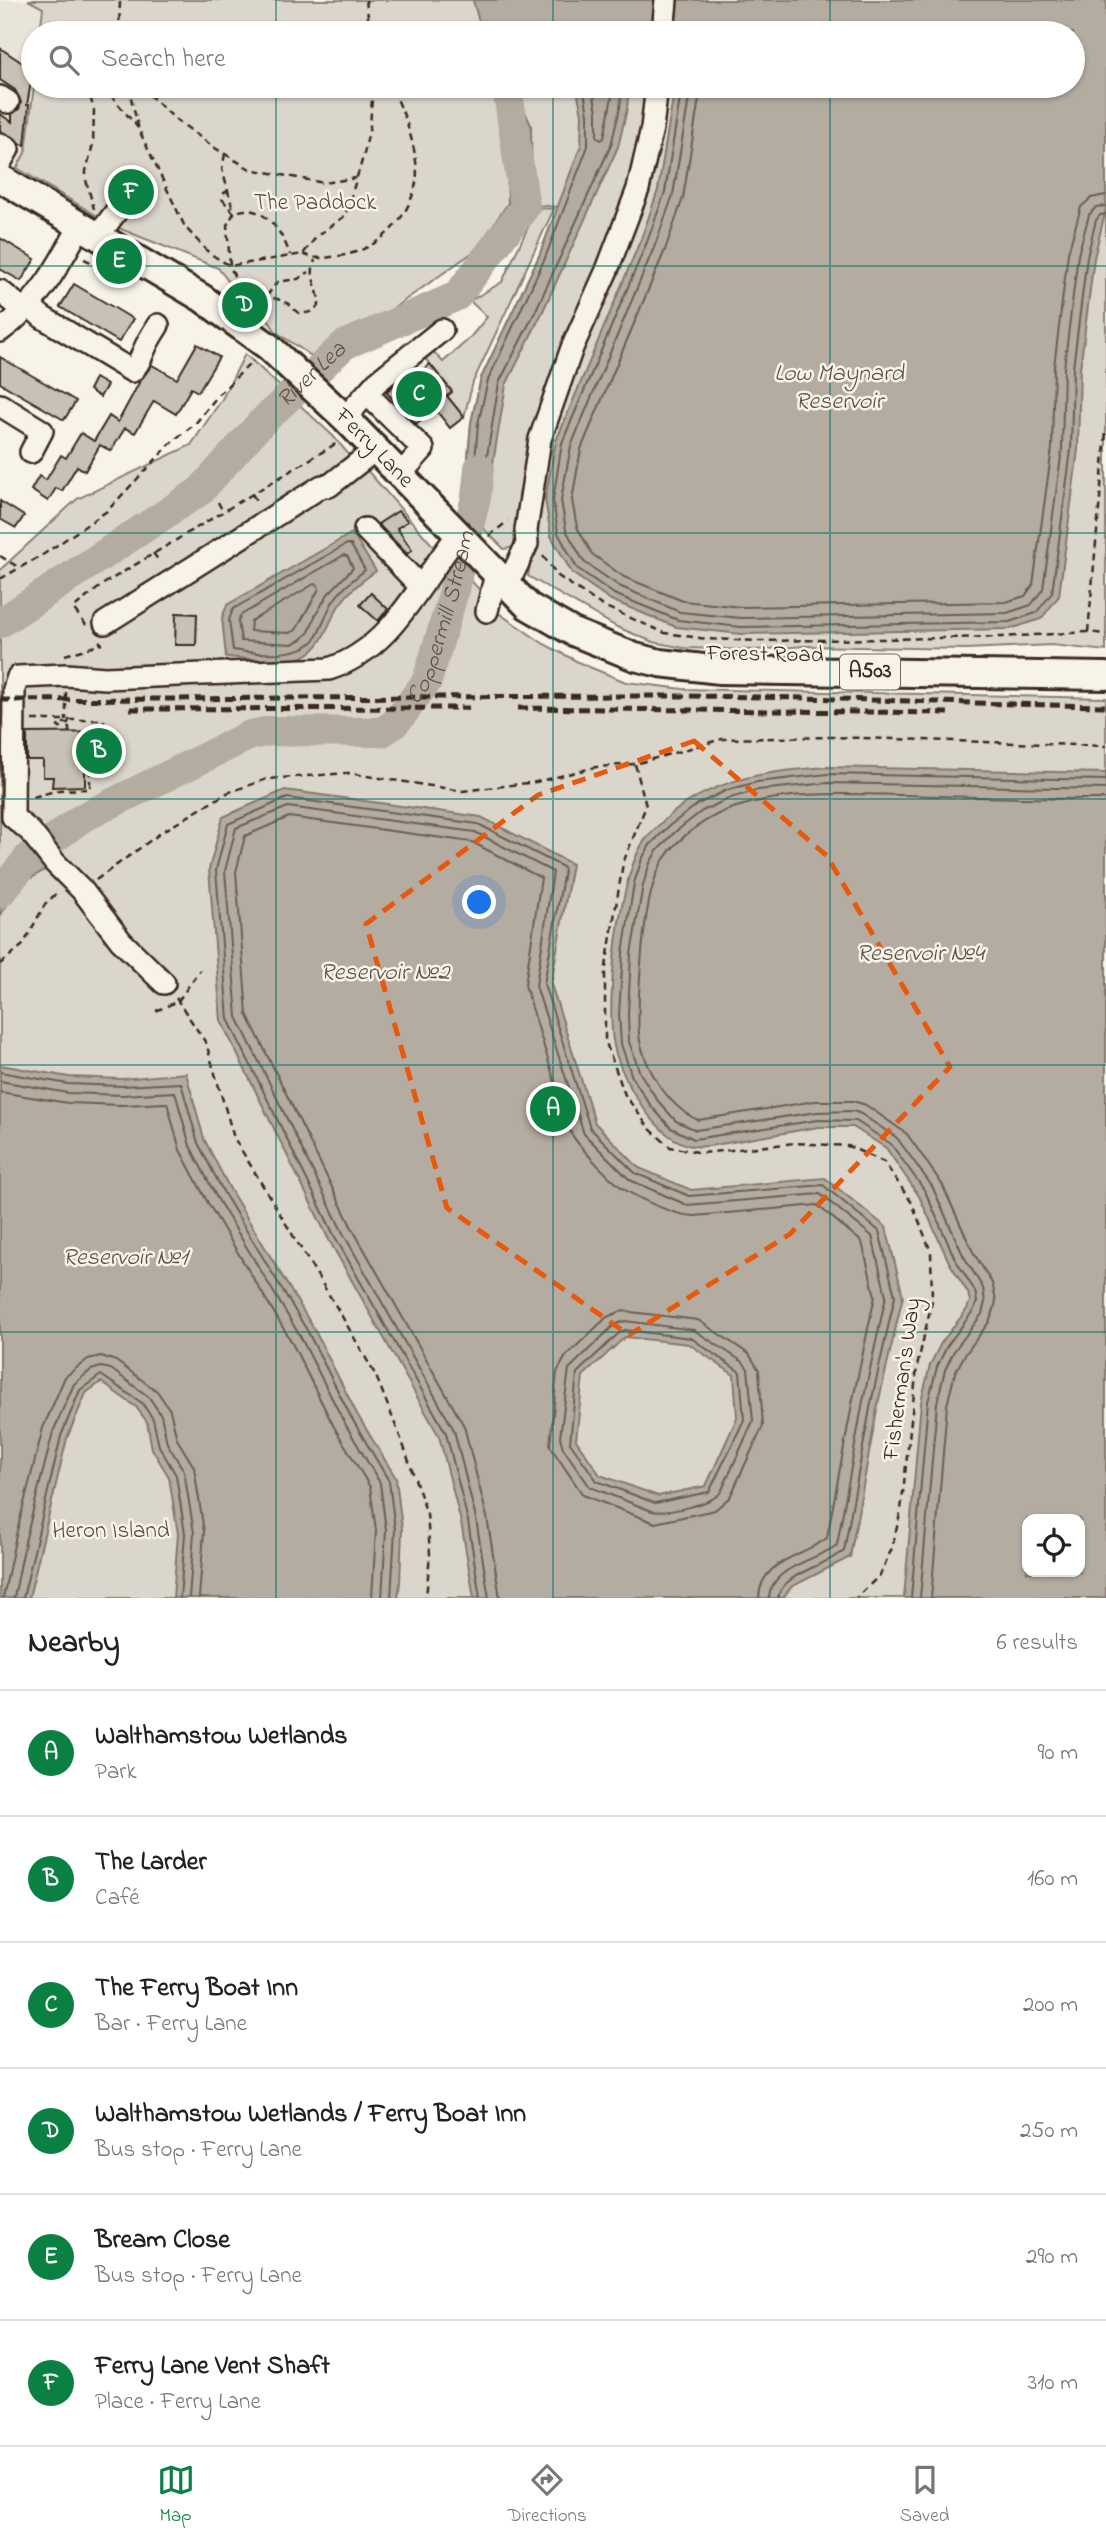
<!DOCTYPE html>
<meta charset="utf-8">
<style>
body{margin:0;font-family:"Indie Flower",sans-serif;background:#f6f6f6;color:#222}
.controls{position:absolute;right:21px;bottom:21px;display:grid;overflow:hidden;border-radius:14px;box-shadow:0 2px 5px #0004}
.controls button{width:63px;height:63px;display:grid;place-items:center;padding:0;border:0;border-bottom:2px solid #e0e0e0;background:#fff;color:#222;font:35px sans-serif}
.you{position:absolute;left:480px;top:903px;width:24px;height:24px;margin:-18px;border:5px solid #fff;border-radius:50%;background:#1a73e8;box-shadow:0 0 0 10px #1a73e833}
.badge{display:grid;place-items:center;width:46px;height:46px;border-radius:50%;background:#0b8043;color:#fff;font-size:23px;font-weight:700}
.pin{position:absolute;translate:-50% -50%;border:4px solid #fff;box-shadow:0 2px 7px #0006}
.list{margin:0;padding:0;list-style:none}
h2{display:flex;justify-content:space-between;align-items:center;height:91px;margin:0;padding:0 28px;font-size:30px}
h2 small{font-size:23px;font-weight:400;color:#767676}
.list li{display:grid;grid-template-columns:46px 1fr auto;gap:21px;align-items:center;box-sizing:border-box;height:126px;padding:0 28px;border-top:2px solid #e0e0e0}
.list b{display:block;font-size:26px;white-space:nowrap}
.list p{margin:0;font-size:23px;white-space:nowrap;color:#767676}
.list em{font-size:23px;font-style:normal;color:#767676}
.icon{flex:none;width:38px;height:38px;fill:none;stroke:currentColor;stroke-width:2;stroke-linecap:round;stroke-linejoin:round}
.map{position:relative;flex:none;width:1106px;height:1598px;overflow:hidden}
.search{position:absolute;background:#fff;box-shadow:0 2px 5px #0004;left:21px;right:21px;top:21px;height:77px;display:flex;align-items:center;gap:18px;box-sizing:border-box;padding:0 24px;border-radius:38px;color:#767676;font-size:26px}
.sheet{height:847px;background:#fff}
nav{display:flex;justify-content:space-around;align-items:center;box-sizing:border-box;height:98px;border-top:2px solid #e0e0e0;background:#fff;font-size:19px;color:#767676}
nav a{display:grid;justify-items:center;gap:4px}
nav .on{color:#0b8043}
.map>svg:first-child{display:block}
.built{fill:#e9e4d9}
.green{fill:#dbd6cb;stroke:#8b8074;stroke-width:2;fill-rule:evenodd}
.water{fill:#b4aca0;stroke:#84786c;stroke-width:2;fill-rule:evenodd}
.lines{fill:none;stroke-linecap:round;stroke-linejoin:round}
.shore{stroke:#6b5e52;stroke-width:2}
.river{stroke:#b4aca0;stroke-width:30}
.building{fill:#c8c1b6;stroke:#3b2a1e;stroke-width:2}
.minor-casing{stroke:#3b2a1e;stroke-width:26}
.major-casing{stroke:#3b2a1e;stroke-width:32}
.path{stroke:#3b2a1e;stroke-width:2.5;stroke-dasharray:7 5;stroke-linecap:butt}
.minor{stroke:#f7f3e8;stroke-width:21}
.major{stroke:#f7f3e8;stroke-width:26}
.rail{stroke:#3b2a1e;stroke-width:5;stroke-dasharray:10 5;stroke-linecap:butt}
.path-bridge{stroke:#3b2a1e;stroke-width:2.5;stroke-dasharray:7 5;stroke-linecap:butt}
.marked{fill:none;stroke:#e8590c;stroke-width:5;stroke-dasharray:14 9;stroke-linejoin:round}
.grid{fill:none;stroke:#0f766e;stroke-width:2;stroke-opacity:0.55}
.labels{text-anchor:middle;dominant-baseline:central;stroke-width:5;stroke-linejoin:round;paint-order:stroke}
.shield{fill:#f7f3e8;stroke:#73665b;stroke-width:2}
.shield-label{font-size:21px;font-weight:bold;fill:#3b2a1e}
.park-label{font-size:23px;fill:#5b4c41;stroke:#f7f3e8}
.street-label{font-size:23px;fill:#3b2a1e;stroke:#f7f3e8}
.water-label{font-size:24px;font-style:italic;fill:#5f5145;stroke:#f7f3e8}
</style>
<div class="map">
<svg width="1106" height="1598" viewBox="0 0 1106 1598">
<rect width="100%" height="100%" fill="#f7f3e8"/>
<filter id="ink" filterUnits="userSpaceOnUse"><feTurbulence type="fractalNoise" baseFrequency=".0143" numOctaves="2"/><feDisplacementMap in="SourceGraphic" scale="14" xChannelSelector="R" yChannelSelector="G"/><feConvolveMatrix kernelMatrix="1 2 1 2 8 2 1 2 1" color-interpolation-filters="sRGB"/></filter>
<g filter="url(#ink)">
<!-- built -->
<path class="built" d="M0 0H28L43 8 40 33H33L34 86 26 151 17 168 0 157Z"/>
<!-- green -->
<g class="green">
<path d="M28 0H1106V651L1052 645 966 649 805 646 755 650 684 648 653 642 617 627 528 576 531 559 515 547 504 549 473 518 464 505 471 423 481 378 539 256 558 207 508 203 476 250 364 329 316 359 276 332 269 321 238 294 218 268 116 227 17 168 26 151 34 86H1073V33H40L43 8Z"/>
<path d="M537 208 554 209 473 382 464 417 447 396 452 391 424 357 432 350 443 362 469 339 487 317 470 301 502 282Z"/>
<path d="M245 354 333 436 356 463 367 470 441 555 454 562 488 599 494 610 544 644 582 664 626 682 683 689 1106 698V1598H0V570L77 499 191 445 222 399ZM1027 1519H1080V1572H1027Z"/>
</g>
<!-- water -->
<g class="water">
<path d="M473 0H1106V209L1094 258 1080 369 1078 450 1059 596 1041 619 1010 629 741 634 676 627 611 600 572 573 551 536 545 499 556 441 641 239 658 190 675 86H1073V33H482Z"/>
<path d="M496 86H513L531 125 532 206 508 203 506 141Z"/>
<path d="M576 86H629L627 109 618 147 542 313 506 385 485 511 464 505 471 423 481 378 539 256 581 145 582 114Z"/>
<path d="M352 533 376 571C362 581 350 590 340 604 326 625 324 651 297 659 283 663 243 658 226 657L222 618 227 605Z"/>
<path d="M827 767 1106 773V1598H904L921 1402 930 1365 941 1343 967 1309 970 1301 968 1293 949 1262 919 1196 886 1148 853 1127H818L709 1146C704 1146 698 1147 693 1146 656 1141 621 1079 614 1046 605 1005 619 871 646 839 694 781 757 772 827 767ZM1027 1519H1080V1572H1027Z"/>
<path d="M285 790 481 817 572 864 551 984 595 1123 639 1168 691 1190 825 1178 886 1227 903 1296 878 1404 850 1557 791 1587 783 1598H474L461 1522 439 1436 329 1240 221 1021 209 869 223 817ZM625 1337 689 1344 734 1375 737 1418 706 1486 658 1496 600 1475 576 1440 583 1376Z"/>
<path d="M30 843 51 866 20 885 0 916V880Z"/>
<path d="M0 1065 69 1077 122 1079 186 1073 204 1139 231 1191 314 1329 357 1414 396 1478 402 1529 400 1583 398 1598H173L178 1534 169 1477 152 1449 147 1422 136 1407 101 1382 86 1393 67 1438 29 1598H0Z"/>
</g>
<g class="lines">
<!-- shore -->
<g class="shore">
<path d="M583 86 588 114V146L545 258 488 380 478 424 472 497 476 501 480 498 499 383 536 310 611 145 620 108 622 86"/>
<path d="M592 86 597 112V137L601 140 604 138 614 86"/>
<path d="M682 86 665 192 647 242 562 443 553 500 558 533 577 568 614 594 678 620 741 627 1009 622 1036 613 1052 593 1071 450 1073 368 1087 257 1096 220 1100 215 1106 214"/>
<path d="M691 86 673 195 655 245 571 446 561 500 566 530 584 562 619 586 680 612 741 618 1007 613 1031 605 1043 589 1062 449 1064 368 1078 255 1089 215 1096 207 1106 206"/>
<path d="M701 86 683 198 665 250 581 449 572 500 577 527 592 554 624 577 683 601 742 607 1006 602 1025 596 1033 585 1052 448 1054 367 1068 253 1081 207 1091 198 1106 195"/>
<path d="M509 104 513 105 524 128 525 194 522 198 515 194 513 140 507 107Z"/>
<path d="M347 544 351 545 365 570C354 579 343 587 334 600 326 612 323 627 315 639 301 658 254 654 233 650L229 620 233 609Z"/>
<path d="M344 555 348 557 353 568 328 594 315 616 309 632 302 639 292 644 241 641 238 621 241 615Z"/>
<path d="M314 584 318 585 319 589 296 630 289 633 250 631 251 621Z"/>
<path d="M0 1072 68 1084 122 1086 181 1083 198 1143 225 1195 308 1332 351 1417 389 1481 395 1530 391 1598"/>
<path d="M0 1081 68 1093 122 1095 175 1092 190 1146 217 1198 300 1336 344 1422 380 1483 386 1530 382 1598"/>
<path d="M0 1092 68 1103 122 1105 167 1103 180 1150 208 1203 291 1341 334 1427 370 1487 376 1530 372 1598"/>
<path d="M622 1311 698 1320 749 1354 759 1370 763 1426 730 1497 715 1510 655 1523 583 1495 550 1446 557 1372 566 1356 607 1317Z"/>
<path d="M625 1321 694 1330 743 1362 748 1369 753 1421 721 1492C712 1504 667 1514 652 1511L590 1487 563 1448 560 1437 569 1369 614 1325Z"/>
<path d="M625 1330 691 1338 740 1372 744 1420 709 1492 655 1503 597 1481 570 1443 577 1373 620 1332Z"/>
<path d="M3 1598 16 1535 43 1428 65 1377 88 1359 101 1356 116 1361 157 1391 170 1410 177 1439 194 1467 204 1532 199 1598"/>
<path d="M14 1598 26 1538 53 1432 74 1384 91 1370 101 1367 111 1369 149 1397 161 1415 167 1443 184 1471 194 1533 189 1598"/>
<path d="M23 1598 61 1436 80 1390 101 1375 142 1403 153 1419 159 1446 176 1475 185 1534 180 1598"/>
<path d="M480 1598 468 1521 446 1433 335 1237 228 1019 216 870 228 824 287 798 478 824 563 867 564 871 544 984 590 1128 635 1173 689 1196 823 1185 879 1231 895 1296 871 1403 844 1551C827 1565 781 1574 778 1598"/>
<path d="M489 1598 476 1519 454 1430 343 1233 237 1017 225 871 236 828 288 807 475 832 553 872 536 986 584 1134 630 1180 687 1205 820 1194 872 1236 886 1296 863 1401 837 1545C816 1561 771 1566 769 1598"/>
<path d="M500 1598 487 1517 464 1426 352 1228 247 1014 236 872 245 836 289 817 472 842 541 878 525 985 570 1131C575 1143 614 1184 627 1191 642 1200 676 1216 694 1216L817 1205 862 1242 875 1296 853 1399 827 1538C804 1556 760 1560 759 1598"/>
<path d="M911 1598 928 1402 937 1367 947 1346 973 1311 977 1302 975 1291 955 1259 925 1191 891 1144 856 1121 818 1120 694 1139 671 1128 651 1106 632 1077 621 1044 619 1014 623 953 634 883 642 859 650 845 669 826 698 804 727 790 757 782 828 774 1106 780"/>
<path d="M920 1598 937 1403 945 1370 954 1351 982 1314 985 1302 983 1288 963 1255 932 1186 897 1138 861 1114 853 1111 817 1112 696 1130 676 1121 658 1101 640 1073 629 1042 628 1014 631 954 643 885 650 863 657 851 675 832 702 811 730 798 758 790 828 783 1106 789"/>
<path d="M931 1598 947 1405 955 1373 964 1356 989 1322 994 1310 996 1300 992 1283 972 1250 942 1184 907 1134 866 1105 853 1101H815L698 1120C669 1107 647 1072 640 1041 637 1026 639 1009 639 994 641 959 645 888 664 859 679 836 710 815 736 807 791 790 848 794 905 795 972 797 1039 799 1106 799"/>
</g>
<!-- river -->
<g class="river">
<path id="s1" d="M0 623 200 491 260 424 344 345 457 296 525 207 507 86"/>
<path id="s2" d="M0 893 29 857 82 818 250 735 270 731 382 732 393 725 401 716 427 681 452 598 476 497 479 468"/>
</g>
</g>
<!-- building -->
<g class="building">
<path d="M0 48 33 70 27 105H29L25 145 20 144 15 138 0 131V114L12 122V114L19 109 21 102 15 90 0 80Z"/>
<path d="M0 238 35 259 21 281 0 269Z"/>
<path d="M74 284 133 319 119 342 60 307Z"/>
<path d="M197 344 219 357 198 392 191 388 176 414 154 401 135 433 125 428 111 451 100 445 85 471 77 466 62 491 56 488 48 501 31 490 39 476 46 480 61 455 66 458 81 433 94 441 109 416 118 422 140 381 152 365 177 379Z"/>
<path d="M0 357 76 401 64 420 0 383Z"/>
<path d="M430 364 452 392 447 396 464 417 450 428 435 409 416 424 386 392 413 370 417 375Z"/>
<path d="M95 378 107 385 100 397 89 390Z"/>
<path d="M0 501 24 516 16 528 0 519Z"/>
<path d="M398 511 408 521 397 528 412 550 407 554 378 524Z"/>
<path d="M371 593 388 609 378 621 360 605Z"/>
<path d="M176 613 197 614 196 645H175Z"/>
<path d="M114 732V766L85 767V786L52 787 53 777H43V760H27V733Z"/>
</g>
<g class="lines">
<defs>
<g id="minor">
<path d="M663 33 666 0"/>
<path d="M0 97 8 102"/>
<path d="M0 144 8 149 0 163"/>
<path d="M98 236 124 201"/>
<path d="M0 291 25 311"/>
<path d="M30 306 42 317 132 371C141 362 141 356 146 346 149 339 154 332 158 325"/>
<path d="M0 331C37 305 59 265 80 226"/>
<path d="M367 394 423 449 400 475"/>
<path d="M0 405 42 431 31 452"/>
<path d="M345 418 377 382 442 330"/>
<path d="M365 529 420 586"/>
<path d="M507 586 527 544 526 530 540 439 572 348 607 270 638 189 652 128 657 86"/>
<path d="M487 611 496 574"/>
<path d="M105 623 322 486H329L376 449"/>
<path d="M164 983 121 941 82 890 55 863 30 831 13 817 14 689 18 677 66 675 105 678 329 669C393 648 418 584 458 535"/>
</g>
<g id="major">
<path id="s3" d="M0 178 202 298 269 347 345 418 528 606 573 632 635 657 660 663 720 670 1106 676"/>
</g>
</defs>
<!-- minor casing -->
<use href="#minor" class="minor-casing"/>
<!-- major casing -->
<use href="#major" class="major-casing"/>
<!-- path -->
<g class="path">
<path d="M366 0 370 33"/>
<path d="M119 33 120 0"/>
<path d="M87 86 94 110 93 144 86 171V180L94 209"/>
<path d="M103 86 139 129"/>
<path d="M128 86 139 130 185 227 209 253 230 266 303 254 317 236 345 216 364 154 370 126 373 86"/>
<path d="M140 86 174 118 215 148 250 169 324 183 356 178"/>
<path d="M225 154 222 169 234 213 227 225 230 266 239 288 236 297"/>
<path d="M229 190 224 193 222 199 234 213C262 200 283 233 290 255"/>
<path d="M303 254C316 260 325 258 339 256 377 251 408 221 416 183 421 159 403 106 390 86"/>
<path d="M84 259 113 272"/>
<path d="M239 288C254 297 272 295 287 303 294 307 295 315 305 313 311 313 315 309 319 305 319 284 308 281 315 260"/>
<path d="M267 296 277 282 298 279 309 272"/>
<path d="M252 494 257 502"/>
<path d="M218 502 223 512"/>
<path d="M489 536 508 521"/>
<path d="M153 553 159 561"/>
<path d="M0 556 18 567"/>
<path d="M543 556 558 576 601 605 665 633 706 639 761 641 1001 637 1088 632 1106 634"/>
<path d="M0 579 44 554 107 511 174 440 195 424 219 394 253 361"/>
<path d="M86 625 73 608 105 583 337 443"/>
<path d="M1088 632 1106 431"/>
<path d="M65 655 102 644 99 641"/>
<path d="M66 692V720"/>
<path d="M32 720H104L105 732"/>
<path d="M69 732V727H58L59 723H68L69 720"/>
<path d="M635 764 646 806 623 863 605 973V1040L625 1095 649 1128 670 1147 703 1153 794 1143 848 1146 884 1162 912 1203 931 1252 932 1301 917 1367 901 1510 892 1548 880 1575 856 1598"/>
<path d="M33 797 59 790 90 789V767"/>
<path d="M96 880 162 832 227 793 267 779 348 773 463 791 536 782 596 767 635 764 722 739 832 737 1106 746"/>
<path d="M0 964 23 945 45 904 59 891"/>
<path d="M176 998 206 1043 234 1138 340 1313 376 1376 403 1444 427 1514 430 1554 426 1598"/>
<path d="M156 1011 178 1001 200 970"/>
</g>
<!-- minor -->
<use href="#minor" class="minor"/>
<!-- major -->
<use href="#major" class="major"/>
<!-- rail -->
<g class="rail">
<path d="M0 700C228 699 456 696 684 696 824 697 965 704 1106 706"/>
<path d="M518 708 949 713"/>
<path d="M130 709 469 708"/>
</g>
<!-- path-bridge -->
<path class="path-bridge" d="M294 351 333 387"/>
</g>
</g>
<!-- marked area -->
<path class="marked" d="M694 741 827 856 950 1067 790 1234 629 1335 447 1208 366 924 538 795Z"/>
<!-- grid -->
<path class="grid" d="M276 0V33M553 0V33M830 0V33M276 86V1598M553 86V1598M830 86V1598M0 266H1106M0 533H1106M0 799H1106M0 1065H1106M0 1332H1106"/>
<g class="labels">
<!-- shield labels -->
<rect class="shield" x="840" y="654.5" width="60" height="35" rx="5"/>
<g class="shield-label">
<text x="870" y="672">A503</text>
</g>
<!-- park labels -->
<g class="park-label">
<text x="315" y="203">The Paddock</text>
<text x="111" y="1531">Heron Island</text>
</g>
<!-- street labels -->
<g class="street-label">
<text stroke="none"><textPath href="#s3" startOffset="464">Ferry Lane</textPath></text>
<text transform="translate(765 655) rotate(1)">Forest Road</text>
<text transform="translate(903 1379) rotate(-82)">Fisherman's Way</text>
</g>
<!-- water labels -->
<g class="water-label">
<text x="839" y="374">Low Maynard<tspan x="839" dy="28">Reservoir</tspan></text>
<text stroke="none"><textPath href="#s1" startOffset="401">River Lea</textPath></text>
<text stroke="none"><textPath href="#s2" startOffset="565">Coppermill Stream</textPath></text>
<text x="920" y="954">Reservoir №4</text>
<text x="385" y="973">Reservoir №2</text>
<text x="125" y="1258">Reservoir №1</text>
</g>
</g>
</svg>
<div class="controls">
<button><svg class="icon" aria-label="locate" viewBox="0 0 24 24"><circle cx="12" cy="12" r="6"/><path d="M12 2v4M12 18v4M2 12h4M18 12h4"/></svg></button>
</div>
<div class="you"></div>
<div class="pin badge" style="left:553px;top:1109px">A</div>
<div class="pin badge" style="left:99px;top:751px">B</div>
<div class="pin badge" style="left:419px;top:394px">C</div>
<div class="pin badge" style="left:245px;top:305px">D</div>
<div class="pin badge" style="left:119px;top:261px">E</div>
<div class="pin badge" style="left:131px;top:192px">F</div>
<div class="search"><svg class="icon" aria-label="search" viewBox="0 0 24 24"><circle cx="10" cy="10" r="6"/><path d="M15 15l6 6"/></svg>Search here</div>
</div>
<section class="sheet">
<h2>Nearby<small>6 results</small></h2>
<ul class="list">
<li><span class="badge">A</span><div><b>Walthamstow Wetlands</b><p>Park</p></div><em>90 m</em></li>
<li><span class="badge">B</span><div><b>The Larder</b><p>Café</p></div><em>160 m</em></li>
<li><span class="badge">C</span><div><b>The Ferry Boat Inn</b><p>Bar · Ferry Lane</p></div><em>200 m</em></li>
<li><span class="badge">D</span><div><b>Walthamstow Wetlands / Ferry Boat Inn</b><p>Bus stop · Ferry Lane</p></div><em>250 m</em></li>
<li><span class="badge">E</span><div><b>Bream Close</b><p>Bus stop · Ferry Lane</p></div><em>290 m</em></li>
<li><span class="badge">F</span><div><b>Ferry Lane Vent Shaft</b><p>Place · Ferry Lane</p></div><em>310 m</em></li>
</ul>
</section>
<nav>
<a class="on"><svg class="icon" aria-label="map" viewBox="0 0 24 24"><path d="M3 6l6-2 6 2 6-2v14l-6 2-6-2-6 2zM9 4v14M15 6v14"/></svg>Map</a>
<a><svg class="icon" aria-label="directions" viewBox="0 0 24 24"><path d="M12 3l9 9-9 9-9-9zM9 14v-3h6M13 9l2 2-2 2"/></svg>Directions</a>
<a><svg class="icon" aria-label="saved" viewBox="0 0 24 24"><path d="M7 4h10v16l-5-4-5 4z"/></svg>Saved</a>
</nav>
